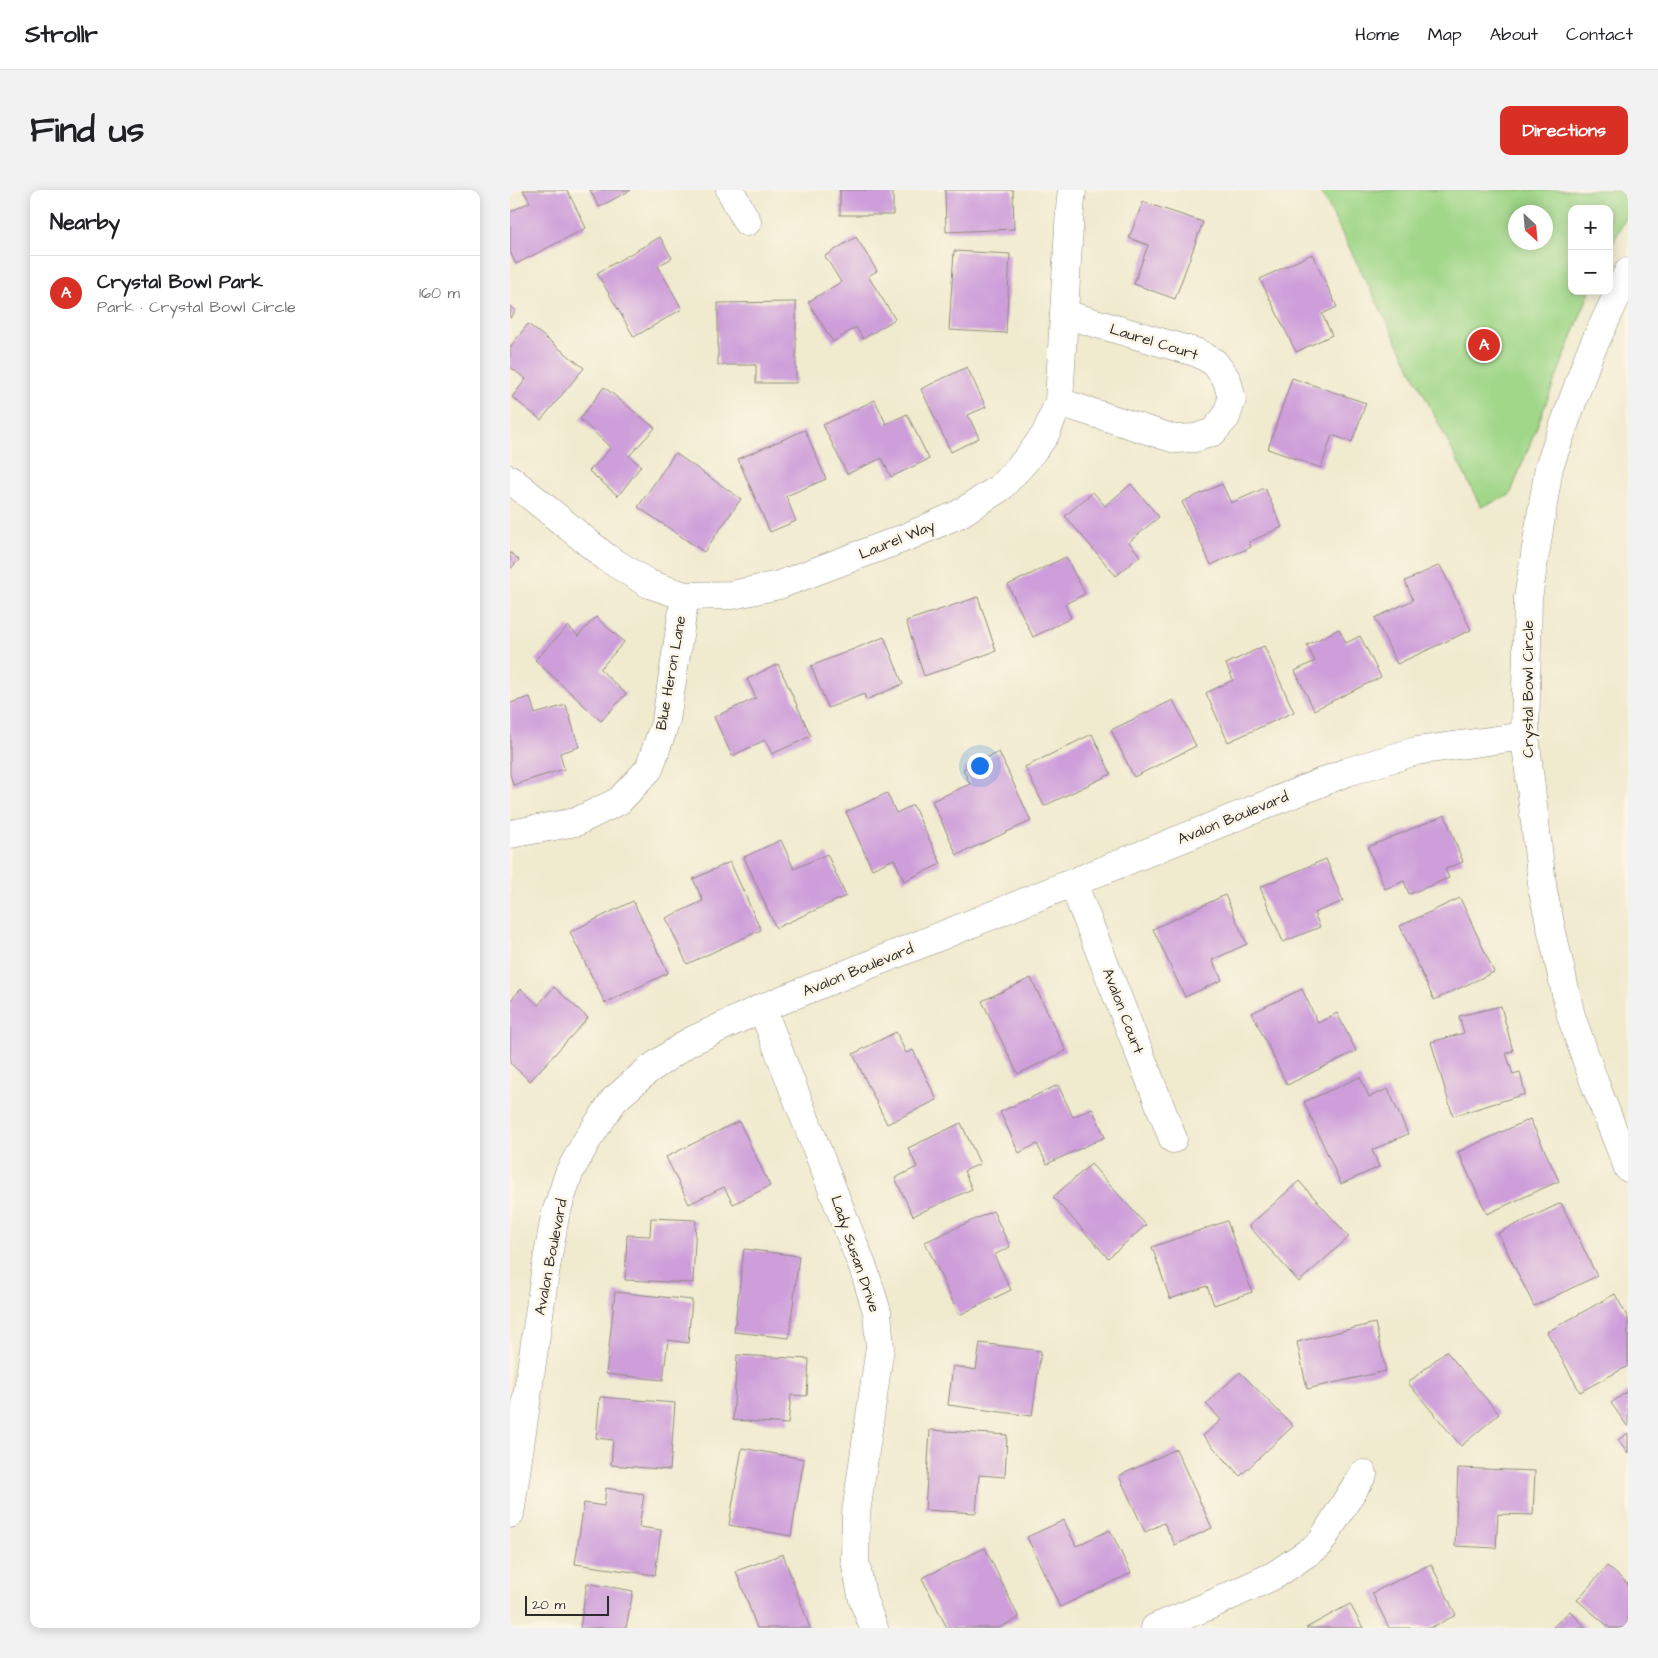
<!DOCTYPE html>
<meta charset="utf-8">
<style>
body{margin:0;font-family:"Architects Daughter",sans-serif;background:#f2f2f2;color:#202124}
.controls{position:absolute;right:15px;top:15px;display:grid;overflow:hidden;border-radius:10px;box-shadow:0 2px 12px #0003}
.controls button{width:45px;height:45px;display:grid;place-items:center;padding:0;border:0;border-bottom:1px solid #e0e0e0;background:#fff;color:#202124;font:25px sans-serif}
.compass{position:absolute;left:998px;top:15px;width:45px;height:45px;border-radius:50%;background:#fff;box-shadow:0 2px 12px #0003;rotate:154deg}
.scale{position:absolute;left:15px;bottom:12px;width:84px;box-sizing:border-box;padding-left:5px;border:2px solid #2b2b2b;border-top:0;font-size:14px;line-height:18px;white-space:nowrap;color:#2b2b2b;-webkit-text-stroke:4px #fcf5e5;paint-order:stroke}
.you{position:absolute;left:469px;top:575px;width:18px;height:18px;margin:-12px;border:4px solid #fff;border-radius:50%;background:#1a73e8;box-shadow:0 0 0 8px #1a73e833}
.badge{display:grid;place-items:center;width:32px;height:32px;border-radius:50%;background:#d93025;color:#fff;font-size:16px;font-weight:700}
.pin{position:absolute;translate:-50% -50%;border:2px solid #fff;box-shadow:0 1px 5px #0006}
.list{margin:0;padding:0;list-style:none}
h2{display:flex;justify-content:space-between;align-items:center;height:65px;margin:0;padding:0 20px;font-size:21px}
h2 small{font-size:16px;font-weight:400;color:#757577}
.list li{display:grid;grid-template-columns:32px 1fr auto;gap:15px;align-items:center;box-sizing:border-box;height:75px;padding:0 20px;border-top:1px solid #e0e0e0}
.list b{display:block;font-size:19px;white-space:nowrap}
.list p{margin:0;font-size:16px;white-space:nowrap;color:#757577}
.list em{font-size:16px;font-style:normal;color:#757577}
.map{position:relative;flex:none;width:1118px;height:1438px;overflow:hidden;border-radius:10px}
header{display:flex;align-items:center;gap:30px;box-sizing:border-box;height:70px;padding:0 25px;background:#fff;border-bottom:1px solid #e0e0e0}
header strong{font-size:24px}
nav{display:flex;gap:28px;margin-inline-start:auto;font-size:18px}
.intro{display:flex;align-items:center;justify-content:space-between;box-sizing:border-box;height:120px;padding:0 30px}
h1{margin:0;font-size:35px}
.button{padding:12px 22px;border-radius:10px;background:#d93025;color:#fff;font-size:18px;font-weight:700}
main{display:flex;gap:30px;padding:0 30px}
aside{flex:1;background:#fff;border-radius:10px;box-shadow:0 2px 12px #0003}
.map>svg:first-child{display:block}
.green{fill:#a0d789;stroke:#66815a;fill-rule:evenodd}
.building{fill:#cd9eda}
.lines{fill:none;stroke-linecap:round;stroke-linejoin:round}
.minor-casing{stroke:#8e8a7d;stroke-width:29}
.minor{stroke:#fff;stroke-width:28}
.labels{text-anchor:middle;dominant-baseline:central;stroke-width:5;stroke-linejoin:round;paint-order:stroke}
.street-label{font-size:15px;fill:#2b2b2b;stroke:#fcf5e5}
</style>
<header>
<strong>Strollr</strong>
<nav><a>Home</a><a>Map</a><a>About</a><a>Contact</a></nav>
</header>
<div class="intro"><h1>Find us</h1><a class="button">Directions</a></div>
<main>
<aside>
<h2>Nearby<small></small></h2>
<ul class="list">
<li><span class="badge">A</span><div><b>Crystal Bowl Park</b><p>Park · Crystal Bowl Circle</p></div><em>160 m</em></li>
</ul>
</aside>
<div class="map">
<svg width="1118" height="1438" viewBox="0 0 1118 1438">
<rect width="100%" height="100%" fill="#fcf5e5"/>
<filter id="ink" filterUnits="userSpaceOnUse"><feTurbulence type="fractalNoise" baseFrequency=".02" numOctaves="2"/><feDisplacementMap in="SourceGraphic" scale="10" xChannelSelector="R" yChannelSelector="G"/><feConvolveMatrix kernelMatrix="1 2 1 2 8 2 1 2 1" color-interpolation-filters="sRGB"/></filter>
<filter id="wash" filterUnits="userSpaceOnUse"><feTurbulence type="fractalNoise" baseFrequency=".0096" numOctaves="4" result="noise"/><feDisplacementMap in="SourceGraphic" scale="20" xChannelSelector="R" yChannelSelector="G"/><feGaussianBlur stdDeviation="1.12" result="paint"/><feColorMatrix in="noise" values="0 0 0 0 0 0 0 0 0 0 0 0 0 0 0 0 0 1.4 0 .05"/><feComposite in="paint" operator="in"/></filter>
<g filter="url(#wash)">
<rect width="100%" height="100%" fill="#f0eacf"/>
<!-- green -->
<path class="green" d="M810 0H1118V23L1099 61V19H1062V101H1080L1000 305 971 317ZM1006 22H1036V52H1006Z"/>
<g id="blocks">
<!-- building -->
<g class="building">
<path d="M13 0H57L76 38 6 74 0 62V22L20 12Z"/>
<path d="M80 0H121L89 17Z"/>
<rect x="330" y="0" width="53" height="25"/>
<path d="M435 0H503L504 39 436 42Z"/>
<path d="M633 12 693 32 665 109 624 94 638 55 619 48Z"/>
<path d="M150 47 162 68 148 76 172 119 124 147 87 83Z"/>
<path d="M346 47 367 81 358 86 385 129 353 149 346 137 323 152 298 112 331 92 315 66Z"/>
<path d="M444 61 500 64 496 143 439 140Z"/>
<path d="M802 64 827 117 812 124 822 145 786 162 750 89Z"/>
<path d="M286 112V193H246V175H208V113Z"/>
<path d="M0 116 6 121 0 128Z"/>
<path d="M18 134 74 178 31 230 2 207 16 189 0 177V157Z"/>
<path d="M457 177 476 217 458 225 469 248 441 262 411 199Z"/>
<path d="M782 188 856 213 842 252 822 245 811 278 758 259Z"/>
<path d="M94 197 145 238 119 266 131 276 108 306 79 281 101 258 70 229Z"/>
<path d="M365 210 376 234 397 224 419 269 381 287 372 268 337 284 313 235Z"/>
<path d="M295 240 316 289 276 306 286 331 260 342 228 269Z"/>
<path d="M165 263 231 309 194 362 128 317Z"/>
<path d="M621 294 649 327 619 352 630 366 606 386 555 326 583 302 595 316Z"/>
<path d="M712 294 721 313 755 298 772 337 739 352 741 357 701 375 672 312Z"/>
<path d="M0 362 9 370 0 379Z"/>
<path d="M556 367 575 404 555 414 561 428 523 447 498 395Z"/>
<path d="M930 375 961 440 887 474 865 428 903 410 895 391Z"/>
<path d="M468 407 486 461 414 486 396 431Z"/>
<path d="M86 427 114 452 90 479 116 504 91 531 25 470 58 436 68 446Z"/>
<path d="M829 439 836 453 850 446 871 487 804 520 785 481 805 471 797 455Z"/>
<path d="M374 447 393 494 356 510 354 504 318 518 301 476Z"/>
<path d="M754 456 784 522 718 552 696 503 723 490 716 474Z"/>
<path d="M268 474 301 546 262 564 255 550 222 566 204 527 246 508 237 489Z"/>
<path d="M20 507 25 524 56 515 69 557 50 563 54 579 3 595 0 584V513Z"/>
<path d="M663 510 686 556 624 587 601 540Z"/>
<path d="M582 544 601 584 534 616 515 577Z"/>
<path d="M489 562 521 631 447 665 422 611 460 594 453 579Z"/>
<path d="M377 603 386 623 403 615 431 674 394 691 384 669 362 679 336 622Z"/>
<path d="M935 625 953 672 935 679 939 688 899 704 894 691 875 699 858 657Z"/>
<path d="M271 650 284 679 317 664 336 706 266 738 234 667Z"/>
<path d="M816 669 833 711 804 723 810 737 773 752 750 697Z"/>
<path d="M220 672 251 740 177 774 156 728 193 711 183 689Z"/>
<path d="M715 705 737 754 702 770 712 790 675 807 643 739Z"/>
<path d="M950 708 984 782 924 810 890 736Z"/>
<path d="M123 711 158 783 95 813 60 742Z"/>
<path d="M521 788 556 861 508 884 472 811Z"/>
<path d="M44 797 78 828 20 891 0 873V811L11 799 28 815Z"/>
<path d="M792 799 808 833 827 823 846 861 777 895 742 823Z"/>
<path d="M991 816 1003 861 996 863 1003 884 1010 882 1015 904 943 926 921 852 954 843 949 826Z"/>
<path d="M386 842 396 863 403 860 427 910 377 934 343 864Z"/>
<path d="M850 887 859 907 878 899 898 944 862 960 869 977 831 994 794 912Z"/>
<path d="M548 895 563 927 582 918 595 947 537 974 527 954 509 963 490 922Z"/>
<path d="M1020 929 1049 991 977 1024 948 962Z"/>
<path d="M229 931 260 996 223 1014 214 997 179 1014 156 967Z"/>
<path d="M451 933 470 974 454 981 462 999 403 1026 385 988 407 977 398 958Z"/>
<path d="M581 974 636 1035 598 1068 543 1007Z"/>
<path d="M789 991 839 1047 789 1092 739 1036Z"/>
<path d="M1051 1013 1087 1086 1024 1116 988 1043Z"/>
<path d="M483 1021 500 1057 484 1065 501 1100 449 1125 415 1052Z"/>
<path d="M141 1028 186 1030 183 1093 115 1090 117 1045 140 1046Z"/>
<path d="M717 1031 742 1102 704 1115 697 1096 660 1109 642 1057Z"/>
<path d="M234 1059 289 1066 279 1148 224 1142Z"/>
<path d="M105 1102 182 1110 178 1153 158 1150 153 1190 96 1184Z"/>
<path d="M1105 1104 1118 1128V1176L1070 1202 1037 1142Z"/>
<path d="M865 1133 876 1181 797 1199 787 1152Z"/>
<path d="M470 1153 531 1161 522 1226 438 1215 443 1176 466 1180Z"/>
<path d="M936 1161 989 1224 951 1256 898 1193Z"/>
<path d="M227 1165 299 1169 297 1206 281 1205 278 1234 223 1230Z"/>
<path d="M730 1182 783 1236 730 1286 693 1246 711 1230 696 1214Z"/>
<path d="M1118 1201V1237L1101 1213Z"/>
<path d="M90 1207 165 1213 160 1280 101 1275 103 1250 86 1248Z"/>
<path d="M420 1240 497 1245 495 1287 469 1285 466 1323 415 1320Z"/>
<path d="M1118 1243V1264L1108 1250Z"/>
<path d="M232 1258 294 1269 281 1346 219 1335Z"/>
<path d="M666 1259 702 1338 665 1355 654 1333 635 1342 609 1286Z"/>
<path d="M948 1278 1025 1281 1023 1325 988 1324 986 1358 945 1356Z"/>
<path d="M96 1298 134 1304 129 1337 151 1340 145 1385 65 1374 74 1313 94 1316Z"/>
<path d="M554 1330 566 1356 600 1340 621 1383 550 1417 517 1347Z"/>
<path d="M475 1358 509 1428 489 1438H437L412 1388Z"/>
<path d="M273 1364 300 1438H247L226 1381Z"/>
<path d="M921 1374 946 1425 920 1438H879L862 1403Z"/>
<path d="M1097 1376 1117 1393 1118 1392V1438H1100L1067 1410Z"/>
<path d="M77 1393 123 1401 116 1438H70Z"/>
<path d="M840 1414 853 1438H796Z"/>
<path d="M1060 1421 1076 1438H1042Z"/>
</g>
</g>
</g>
<g filter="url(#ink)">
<use href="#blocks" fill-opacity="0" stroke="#8e8a7d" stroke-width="1"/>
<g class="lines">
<defs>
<g id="minor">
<path d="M220 0 237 32"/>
<path d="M1118 82 1079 165 1039 277 1018 408 1015 546 1033 702 1061 826 1085 894 1118 978"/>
<path d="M549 212 665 249 685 248 703 242 716 227 722 209 717 190 705 173 688 163 554 124"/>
<path d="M0 289 97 368 139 394 175 406 222 405 269 395 397 347 449 324 490 298 515 271 535 245 549 212 560 19 562 0"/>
<path d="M0 644 66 632 109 611 139 579 156 530 175 406"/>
<path d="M563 693 663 949"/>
<path d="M252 818 355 1083 367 1122 370 1157 346 1323 345 1371 353 1410 364 1438"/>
<path d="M0 1324 35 1083 45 1026 59 983 76 952 104 910 137 881 179 852 252 818 837 582 906 561 1015 546"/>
<path d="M645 1438 698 1416 765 1385 809 1355 853 1284"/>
</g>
</defs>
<!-- minor casing -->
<use href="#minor" class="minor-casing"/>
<!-- minor -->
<use href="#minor" class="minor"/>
</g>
</g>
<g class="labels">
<!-- street labels -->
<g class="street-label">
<text transform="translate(644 152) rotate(17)">Laurel Court</text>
<text transform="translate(387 350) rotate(-22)">Laurel Way</text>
<text transform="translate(161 483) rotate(-80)">Blue Heron Lane</text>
<text transform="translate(1018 499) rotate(-90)">Crystal Bowl Circle</text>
<text transform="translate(723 628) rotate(-22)">Avalon Boulevard</text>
<text transform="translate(348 780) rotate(-22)">Avalon Boulevard</text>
<text transform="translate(613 821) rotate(69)">Avalon Court</text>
<text transform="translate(345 1064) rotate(71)">Lady Susan Drive</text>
<text transform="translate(41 1067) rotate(-79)">Avalon Boulevard</text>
</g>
</g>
</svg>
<div class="controls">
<button>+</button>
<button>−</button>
</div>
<svg class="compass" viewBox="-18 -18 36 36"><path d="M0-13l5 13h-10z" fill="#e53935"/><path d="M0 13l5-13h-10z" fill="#757577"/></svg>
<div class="scale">20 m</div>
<div class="you"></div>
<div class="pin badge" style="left:974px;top:155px">A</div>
</div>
</main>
